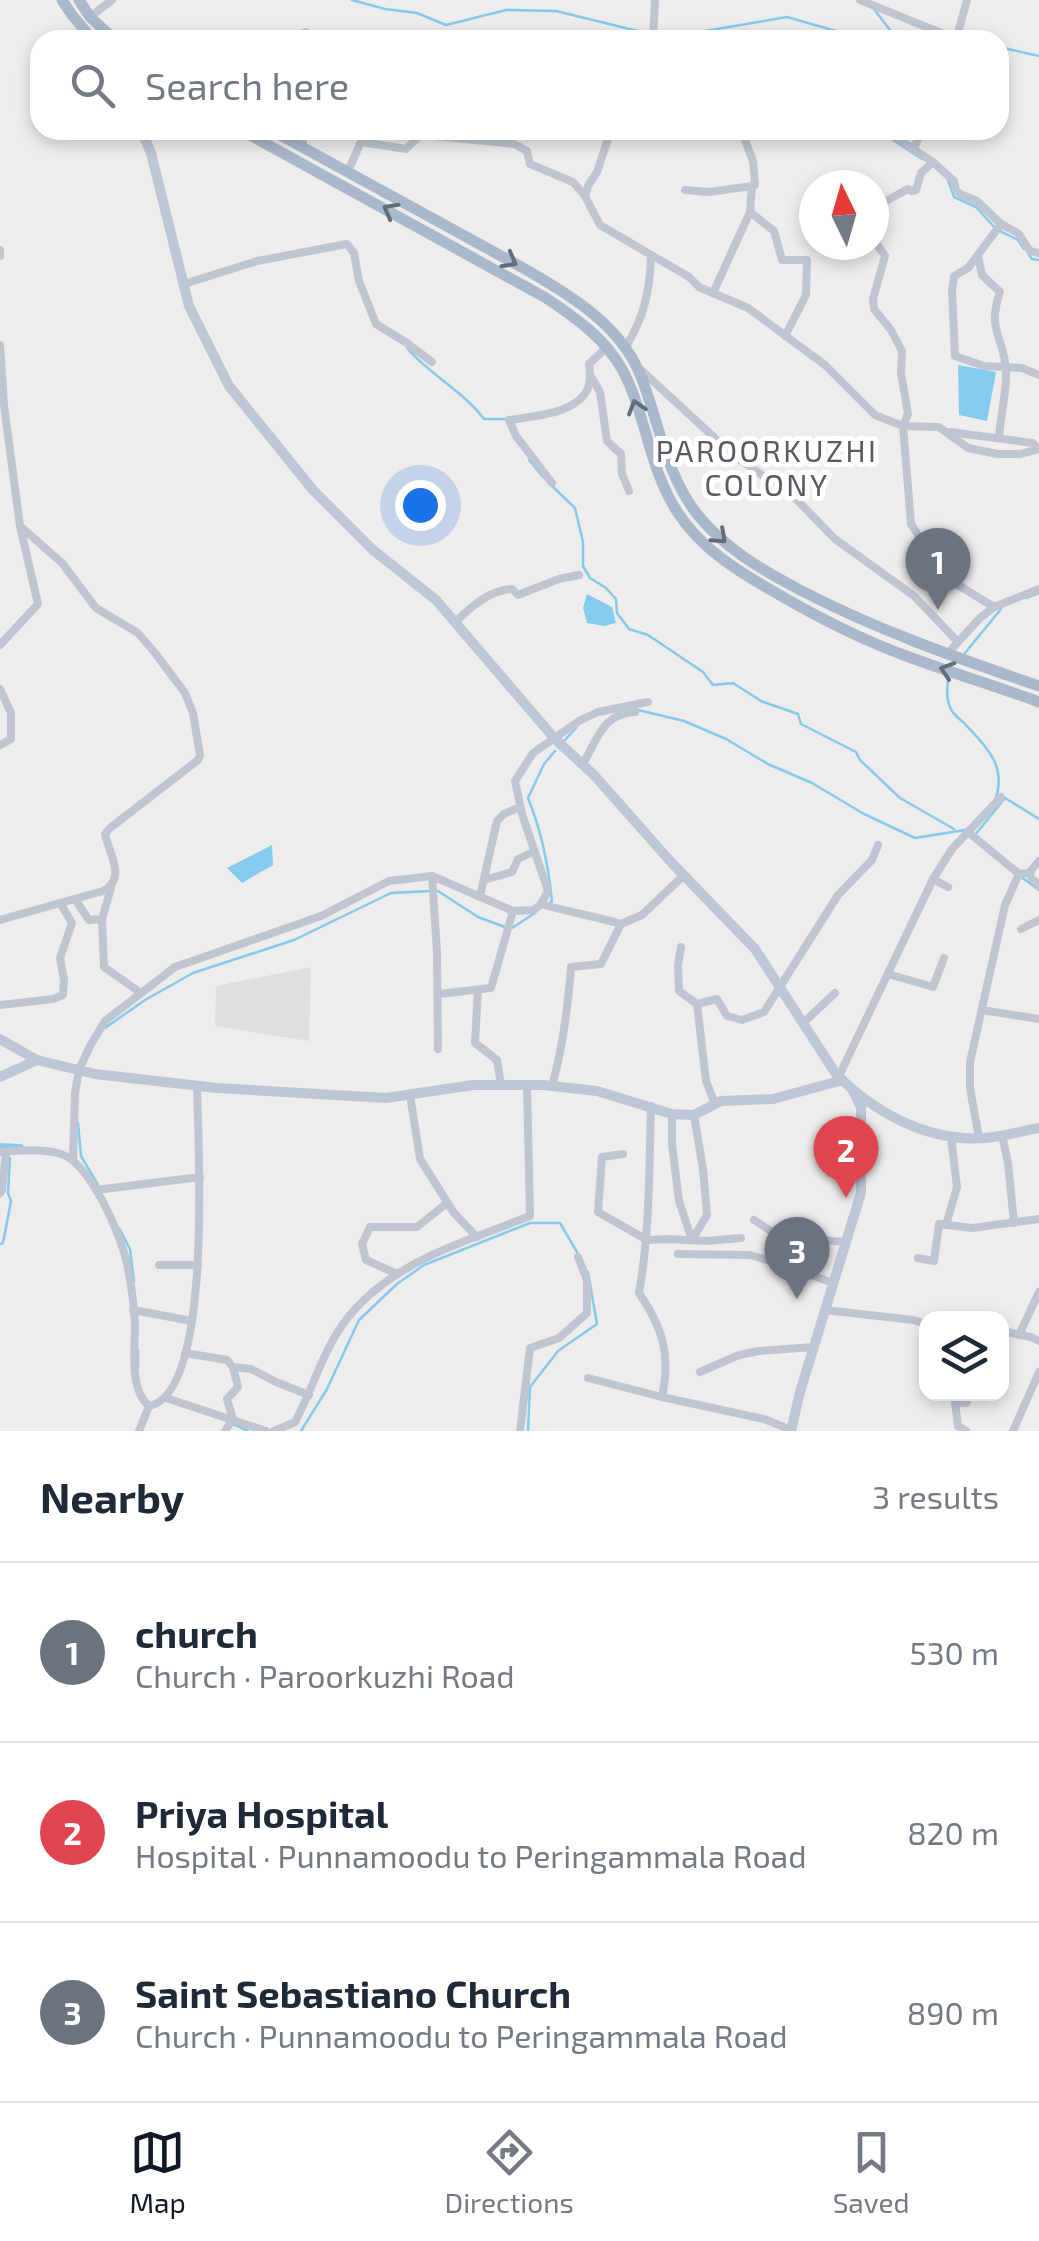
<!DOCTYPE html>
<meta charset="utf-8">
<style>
body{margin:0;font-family:"Exo 2",sans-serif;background:#f2f2f3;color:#1f2937}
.controls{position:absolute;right:30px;bottom:30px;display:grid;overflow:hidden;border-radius:20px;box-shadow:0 5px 15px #0003}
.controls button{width:90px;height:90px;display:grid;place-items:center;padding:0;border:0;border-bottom:2px solid #e0e1e3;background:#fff;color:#1f2937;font:50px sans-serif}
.compass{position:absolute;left:799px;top:170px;width:90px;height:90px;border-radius:50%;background:#fff;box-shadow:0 5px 15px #0003;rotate:355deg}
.you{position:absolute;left:420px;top:505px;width:35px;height:35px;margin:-25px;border:8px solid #fff;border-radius:50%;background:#1a73e8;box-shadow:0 0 0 15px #1a73e833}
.badge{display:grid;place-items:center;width:65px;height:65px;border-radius:50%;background:#111827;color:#fff;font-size:32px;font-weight:700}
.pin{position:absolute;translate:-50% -82px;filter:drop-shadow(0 2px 5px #0008)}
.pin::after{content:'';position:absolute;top:52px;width:35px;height:30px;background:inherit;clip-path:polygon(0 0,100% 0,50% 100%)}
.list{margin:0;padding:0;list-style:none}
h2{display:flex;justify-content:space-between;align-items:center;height:130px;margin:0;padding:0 40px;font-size:42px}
h2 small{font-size:32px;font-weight:400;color:#747a83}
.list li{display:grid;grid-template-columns:65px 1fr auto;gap:30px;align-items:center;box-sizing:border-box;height:180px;padding:0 40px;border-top:2px solid #e0e1e3}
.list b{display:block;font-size:38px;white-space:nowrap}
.list p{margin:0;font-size:32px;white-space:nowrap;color:#747a83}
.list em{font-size:32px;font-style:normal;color:#747a83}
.icon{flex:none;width:55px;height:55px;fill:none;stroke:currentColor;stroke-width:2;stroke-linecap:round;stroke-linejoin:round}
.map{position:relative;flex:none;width:1039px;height:1431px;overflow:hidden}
.search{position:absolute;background:#fff;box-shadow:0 5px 15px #0003;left:30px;right:30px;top:30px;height:110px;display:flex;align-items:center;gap:25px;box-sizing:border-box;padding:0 35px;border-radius:30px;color:#747a83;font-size:38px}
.sheet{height:670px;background:#fff}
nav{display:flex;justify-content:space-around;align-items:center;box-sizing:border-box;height:140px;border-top:2px solid #e0e1e3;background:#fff;font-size:28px;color:#747a83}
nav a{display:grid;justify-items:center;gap:5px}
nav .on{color:#111827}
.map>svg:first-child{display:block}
.education{fill:#e0ddde}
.water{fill:#84cbed}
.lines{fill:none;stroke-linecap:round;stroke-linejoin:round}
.stream{stroke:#84cbed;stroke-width:2.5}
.canal{stroke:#84cbed;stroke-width:8}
.street{stroke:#bfc6d2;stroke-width:8}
.secondary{stroke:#bec7d6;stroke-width:10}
.primary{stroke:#aab8cc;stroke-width:11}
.oneway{stroke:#636d7c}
.labels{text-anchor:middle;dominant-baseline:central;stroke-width:10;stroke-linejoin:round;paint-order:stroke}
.neighbourhood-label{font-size:30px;letter-spacing:2.5px;fill:#585b61;stroke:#fff}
</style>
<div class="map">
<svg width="1039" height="1431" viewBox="0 0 1039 1431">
<rect width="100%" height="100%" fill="#efecec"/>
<!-- education -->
<path class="education" d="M311 967 309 1041 215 1026 216 986Z"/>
<!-- water -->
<g class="water">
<path d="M958 365 996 372 987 421 959 415Z"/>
<path d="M587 594 612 607 616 623 604 626 587 623 583 608Z"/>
<path d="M272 845 273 865 242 883 227 868Z"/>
</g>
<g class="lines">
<!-- stream -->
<g class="stream">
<path d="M352 0 385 9 417 13 446 25 506 10 556 11 650 34"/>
<path d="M874 9 893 34"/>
<path d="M670 37 787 17 843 33 924 38 939 37"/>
<path d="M962 37 970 40"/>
<path d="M999 47 1039 56"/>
<path d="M878 130 922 159"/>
<path d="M948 180 954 197 976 207 996 229 1018 240 1024 249"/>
<path d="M1029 255 1032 259 1039 260"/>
<path d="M407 348C430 375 463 391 484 419H506"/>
<path d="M529 460 543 477"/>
<path d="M552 486 575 508 583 542V566L590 578 606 588 616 599 617 613 629 629 648 635 703 672 713 685 733 683 761 701 798 714 801 724 856 752 860 760 900 798 954 829"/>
<path d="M1026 598 1039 593"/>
<path d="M965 653 1001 609"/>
<path d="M948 680C947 691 946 701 952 711 955 716 960 719 964 723 985 745 1008 766 995 800"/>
<path d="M634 709 684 721 726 739 768 764 812 783 864 814 915 838 965 830"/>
<path d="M564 741 576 728"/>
<path d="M975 835 1005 798 1039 819"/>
<path d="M1020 876 1039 890"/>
<path d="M438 891 478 917 505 927"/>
<path d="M550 903 552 901C548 864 542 833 528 798L544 764 555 751"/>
<path d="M512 928 535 913"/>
<path d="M105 1028 145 1000 193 973 294 940 391 893 430 891"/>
<path d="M78 1123 81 1156 98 1185"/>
<path d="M119 1228 130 1249 134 1282"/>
<path d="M0 1244 3 1243 11 1201 8 1193 10 1158"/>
<path d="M138 1350V1367"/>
<path d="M231 1423 248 1431"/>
<path d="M301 1431 327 1389 359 1320 397 1284 424 1265 530 1223H560L577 1252"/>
<path d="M528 1431 530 1387 558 1351 597 1324 588 1272"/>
</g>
<!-- canal -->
<path class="canal" d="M0 1147 20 1148"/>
<!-- street -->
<g class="street">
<path d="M860 0 956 39"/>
<path d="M90 17 112 0"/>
<path d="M283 40 306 32"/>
<path d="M653 40 655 0"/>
<path d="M956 40 967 0"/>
<path d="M886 130 934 163 954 181 956 190 960 194 977 201 1001 224 1018 233 1030 251 1039 253"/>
<path d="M303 147V130"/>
<path d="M914 149 921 130"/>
<path d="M348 171 361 142 406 149 418 137 434 133 435 136 514 144 527 151 530 164 573 182 585 196 600 225 689 277 699 287 748 308 825 365 875 415 903 426 939 427 968 448 997 454H1020L1039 449"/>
<path d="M685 190 709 192 752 186"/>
<path d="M585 196 588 186 597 172 611 130"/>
<path d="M750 212 774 231 782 260H807L806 295 785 336"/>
<path d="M874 220 886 201 908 189 911 191 916 190 921 173 933 162"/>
<path d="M1001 224 968 268 954 276 952 291 955 356 984 366 1022 368 1039 375"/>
<path d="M874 240 885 256 873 299 874 309 891 330 902 351 901 373 908 414 903 426 911 524 924 544 935 571 994 607"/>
<path d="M0 250V256"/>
<path d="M978 256 982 275 1000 292C986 332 1005 337 1006 372 1007 391 1000 417 999 438"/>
<path d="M184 284 257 261 347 244 354 253 359 281 376 324 407 343 432 362"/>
<path d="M713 293 750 212 752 186 755 185 753 161 745 140V130"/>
<path d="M0 345 4 405 20 526 62 563 96 608 138 633 155 653 185 693 193 713 200 755 198 760 110 828 105 834C109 854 127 878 103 891L0 920"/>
<path d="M625 348C644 318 650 291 651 255"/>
<path d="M640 369 732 454 796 499 835 539 914 596 958 642"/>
<path d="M592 378 600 392 607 441 621 454 622 474 629 491"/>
<path d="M950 432 1033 443 1037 449"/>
<path d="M552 483 516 436 509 420C534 416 577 414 588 388 591 380 590 371 589 364L606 348"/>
<path d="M456 622C471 606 490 590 512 589L518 595 559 579 579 575"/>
<path d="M0 645 38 604 20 526"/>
<path d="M947 654 980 618 994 607 1039 589"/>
<path d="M0 689 11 713V739L0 745"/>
<path d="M582 765C598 740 601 714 635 712"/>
<path d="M968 832 1001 797"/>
<path d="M1029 873 1032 879 1039 885"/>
<path d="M432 876 437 952 438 1049"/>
<path d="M933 879 948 887"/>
<path d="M484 880 512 872 518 859 533 852"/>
<path d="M111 888 102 919 104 967 141 993"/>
<path d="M480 896 497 821 504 814 520 807"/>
<path d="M75 899 89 920 102 919"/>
<path d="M541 904C568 912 594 916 621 924"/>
<path d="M1021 929 1039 920"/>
<path d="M681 947 678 965 679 991 697 1004 717 999 727 1016 742 1020 764 1012 838 895 872 860 878 845"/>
<path d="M888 974 933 987 944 958"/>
<path d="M478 990 475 1043 497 1060 501 1085"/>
<path d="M439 994 491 988 513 911"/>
<path d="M697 1004 706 1081 715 1104"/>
<path d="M0 1005 53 999 63 995 64 980 60 958 72 923 60 903"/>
<path d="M982 1010 1039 1019"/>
<path d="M803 1023 835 993"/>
<path d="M839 1076 933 879 952 849 968 832 1019 874 1029 873 1039 861"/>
<path d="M552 1086C563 1047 568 1007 571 967L601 964 621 924 642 915 684 875"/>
<path d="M410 1095 420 1159 454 1213 477 1237"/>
<path d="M651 1106C649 1169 650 1231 639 1293 663 1328 671 1355 662 1397"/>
<path d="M672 1114V1144L679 1201 692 1240"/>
<path d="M1002 1135 1008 1163 1014 1223"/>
<path d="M979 1138 970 1088V1062L1005 905 1019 874"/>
<path d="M0 1152C20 1151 43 1148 61 1154 91 1164 121 1235 127 1264 131 1283 134 1305 135 1325 135 1350 129 1389 149 1406 214 1394 198 1139 197 1086"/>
<path d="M623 1154 602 1157 598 1212 647 1240 666 1239 707 1241 741 1238"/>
<path d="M73 1160 75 1093 79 1070 90 1046 105 1021 175 967 321 916 389 881 432 876 513 911 534 910 541 904 548 891 522 814 515 781 533 753 579 721 598 712 648 702"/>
<path d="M96 1190 200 1177"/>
<path d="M0 1193 2 1190 6 1152"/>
<path d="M754 1220 780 1237 846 1242"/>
<path d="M946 1225 957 1187 951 1137"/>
<path d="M692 1240 707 1215 703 1169 694 1115"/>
<path d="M678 1254 750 1255 781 1264 833 1283"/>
<path d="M918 1258 934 1261 939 1224 972 1228 1039 1219"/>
<path d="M159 1265H198"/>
<path d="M397 1274 366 1260 362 1244 370 1227H417L447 1203"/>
<path d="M133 1310 192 1321"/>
<path d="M825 1310 913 1320 926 1324"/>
<path d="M1002 1331 1031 1337 1039 1341"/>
<path d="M1019 1335 1039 1292"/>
<path d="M185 1353 227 1360 233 1367 251 1369 276 1382 309 1395"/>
<path d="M700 1372 739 1355 759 1351 814 1347"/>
<path d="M588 1378 662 1397 764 1419 791 1430"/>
<path d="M166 1398 266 1431"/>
<path d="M139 1431 149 1406"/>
<path d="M225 1431 233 1419 227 1399 238 1387 233 1367"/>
<path d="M274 1431 295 1422C312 1390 322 1354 343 1324 387 1263 464 1242 530 1216L527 1085"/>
<path d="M520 1431 530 1348 559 1338 587 1313V1280L578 1257"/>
<path d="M966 1431 958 1426 955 1402 966 1403 971 1394"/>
<path d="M1013 1431 1039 1372"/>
</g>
<!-- secondary -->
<g class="secondary">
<path d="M141 130 151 153 189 306 229 386 313 490 373 550 436 600 555 739 594 775 670 861 755 949 836 1074C875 1113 928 1142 984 1138 1002 1137 1021 1131 1039 1128"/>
<path d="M0 1039 37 1060 95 1074 217 1088 386 1098 473 1085H543L597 1091 672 1114 694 1115 721 1101 773 1099 843 1080"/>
<path d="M0 1077 37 1060"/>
<path d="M791 1431 800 1392 861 1193V1107L853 1091"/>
</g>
<!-- primary -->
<g class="primary">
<path d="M62 0 72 15 93 40"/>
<path d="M79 0 90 17 115 40"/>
<path d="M241 130 546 298C576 318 606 339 623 371 647 417 648 467 678 513 701 548 736 570 771 590 815 616 862 640 909 657 952 673 996 686 1039 702"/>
<path d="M271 130 525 269C570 295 619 324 640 374 659 421 665 473 697 514 724 548 762 570 800 590 877 630 957 658 1039 686"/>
</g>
</g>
<!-- one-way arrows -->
<defs><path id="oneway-chevron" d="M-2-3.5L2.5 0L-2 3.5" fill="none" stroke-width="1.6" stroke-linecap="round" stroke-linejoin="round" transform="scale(2.5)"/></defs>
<g class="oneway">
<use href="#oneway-chevron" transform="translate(390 210) rotate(-151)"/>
<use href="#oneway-chevron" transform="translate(510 261) rotate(29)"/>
<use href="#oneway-chevron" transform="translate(636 407) rotate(-107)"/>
<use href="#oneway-chevron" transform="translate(720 537) rotate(42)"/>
<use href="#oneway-chevron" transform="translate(947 670) rotate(-162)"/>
</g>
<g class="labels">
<!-- neighbourhood labels -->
<g class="neighbourhood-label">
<text x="767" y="450">PAROORKUZHI<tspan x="767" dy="34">COLONY</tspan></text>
</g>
</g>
</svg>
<div class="controls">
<button><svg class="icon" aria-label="layers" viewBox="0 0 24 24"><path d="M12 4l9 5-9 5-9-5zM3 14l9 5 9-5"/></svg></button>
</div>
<svg class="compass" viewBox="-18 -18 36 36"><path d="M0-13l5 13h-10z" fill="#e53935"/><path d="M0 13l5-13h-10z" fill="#747a83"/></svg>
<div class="you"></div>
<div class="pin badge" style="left:938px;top:610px;background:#6b7280">1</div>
<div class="pin badge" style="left:846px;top:1198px;background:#e0444e">2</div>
<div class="pin badge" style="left:797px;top:1299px;background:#6b7280">3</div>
<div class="search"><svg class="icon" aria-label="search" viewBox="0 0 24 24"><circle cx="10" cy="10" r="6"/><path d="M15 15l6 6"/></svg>Search here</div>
</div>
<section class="sheet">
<h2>Nearby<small>3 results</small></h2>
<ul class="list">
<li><span class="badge" style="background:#6b7280">1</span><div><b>church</b><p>Church · Paroorkuzhi Road</p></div><em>530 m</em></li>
<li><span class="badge" style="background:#e0444e">2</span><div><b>Priya Hospital</b><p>Hospital · Punnamoodu to Peringammala Road</p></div><em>820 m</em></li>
<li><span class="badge" style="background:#6b7280">3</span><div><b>Saint Sebastiano Church</b><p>Church · Punnamoodu to Peringammala Road</p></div><em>890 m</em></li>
</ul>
</section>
<nav>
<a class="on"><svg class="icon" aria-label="map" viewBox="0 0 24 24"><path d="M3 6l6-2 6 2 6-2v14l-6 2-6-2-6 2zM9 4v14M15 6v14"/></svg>Map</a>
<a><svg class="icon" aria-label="directions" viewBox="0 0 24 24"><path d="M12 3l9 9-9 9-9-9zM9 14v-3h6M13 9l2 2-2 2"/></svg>Directions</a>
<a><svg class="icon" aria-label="saved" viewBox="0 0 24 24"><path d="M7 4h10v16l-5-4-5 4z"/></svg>Saved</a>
</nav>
